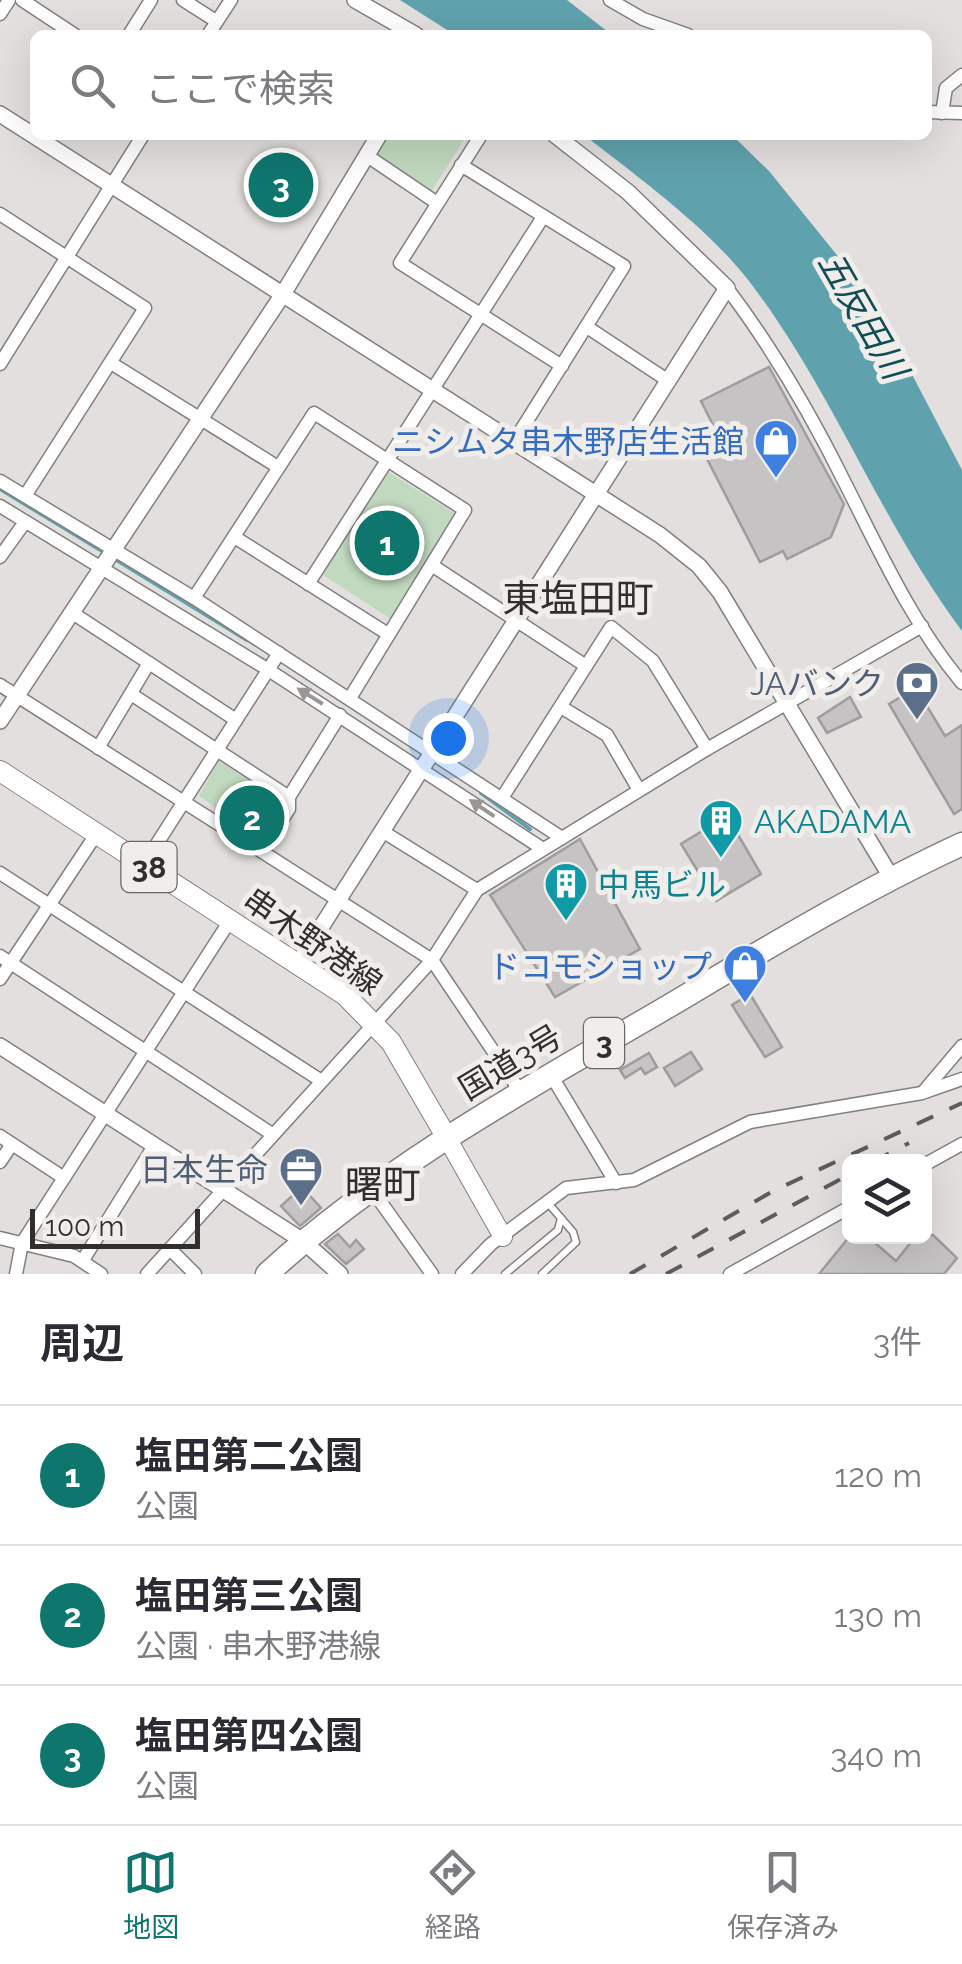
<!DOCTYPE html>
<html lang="ja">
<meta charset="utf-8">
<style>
body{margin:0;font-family:Raleway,"Noto Sans JP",sans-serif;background:#f7f7f7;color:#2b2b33}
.controls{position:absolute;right:30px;bottom:30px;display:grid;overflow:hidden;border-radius:15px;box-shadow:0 10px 40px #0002}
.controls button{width:90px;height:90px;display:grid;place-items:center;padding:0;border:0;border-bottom:2px solid #e1e1e2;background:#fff;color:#2b2b33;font:50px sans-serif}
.scale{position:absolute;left:30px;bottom:25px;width:170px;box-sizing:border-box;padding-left:10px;border:5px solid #302f2e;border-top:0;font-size:28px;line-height:35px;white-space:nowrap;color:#302f2e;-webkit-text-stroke:8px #f0edeb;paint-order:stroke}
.you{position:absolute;left:448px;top:738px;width:35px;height:35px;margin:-25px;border:8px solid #fff;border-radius:50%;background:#1a73e8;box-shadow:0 0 0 15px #1a73e833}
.badge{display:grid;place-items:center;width:65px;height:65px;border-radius:50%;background:#0f766e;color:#fff;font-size:32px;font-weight:700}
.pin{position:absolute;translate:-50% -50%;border:5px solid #fff;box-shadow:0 2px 10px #0006}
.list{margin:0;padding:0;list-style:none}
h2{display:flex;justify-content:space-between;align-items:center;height:130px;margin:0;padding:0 40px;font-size:42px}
h2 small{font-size:32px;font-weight:400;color:#7c7c81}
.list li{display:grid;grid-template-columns:65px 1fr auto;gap:30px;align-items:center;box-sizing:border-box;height:140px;padding:0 40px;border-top:2px solid #e1e1e2}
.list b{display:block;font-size:38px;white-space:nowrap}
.list p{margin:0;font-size:32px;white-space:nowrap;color:#7c7c81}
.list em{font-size:32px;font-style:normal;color:#7c7c81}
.icon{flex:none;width:55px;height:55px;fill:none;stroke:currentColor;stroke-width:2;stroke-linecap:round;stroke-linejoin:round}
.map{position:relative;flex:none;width:962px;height:1274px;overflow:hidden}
.search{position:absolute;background:#fff;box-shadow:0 10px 40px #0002;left:30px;right:30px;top:30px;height:110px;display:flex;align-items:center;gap:25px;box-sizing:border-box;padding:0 35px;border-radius:15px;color:#7c7c81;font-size:38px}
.sheet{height:550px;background:#fff}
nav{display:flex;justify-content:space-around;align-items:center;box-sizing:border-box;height:140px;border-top:2px solid #e1e1e2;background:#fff;font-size:28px;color:#7c7c81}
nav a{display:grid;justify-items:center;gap:5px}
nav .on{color:#0f766e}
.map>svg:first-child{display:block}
.green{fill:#c1d9bf}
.water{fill:#5fa2ad}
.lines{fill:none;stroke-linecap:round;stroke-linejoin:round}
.stream{stroke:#5fa2ad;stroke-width:4}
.building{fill:#c6c3c4;stroke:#9f9c9d;stroke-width:2.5}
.service-casing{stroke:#82807e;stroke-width:9}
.minor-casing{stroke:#82807e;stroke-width:15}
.tertiary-casing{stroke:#82807e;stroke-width:18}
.secondary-casing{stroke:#82807e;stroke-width:20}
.primary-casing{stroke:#82807e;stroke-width:22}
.trunk-casing{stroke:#82807e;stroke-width:25}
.service{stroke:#fff;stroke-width:6}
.minor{stroke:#fff;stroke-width:12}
.tertiary{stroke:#fff;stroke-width:15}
.secondary{stroke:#fff;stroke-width:18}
.primary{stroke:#fff;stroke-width:20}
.trunk{stroke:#fff;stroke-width:22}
.rail{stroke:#5e5d5c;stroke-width:4;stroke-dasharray:18 18;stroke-linecap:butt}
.oneway{fill:#989796}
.labels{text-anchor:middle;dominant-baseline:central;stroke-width:10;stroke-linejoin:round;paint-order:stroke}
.shield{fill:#f0edeb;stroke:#6a6867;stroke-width:2.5}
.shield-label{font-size:30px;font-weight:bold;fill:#302f2e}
.shop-label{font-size:32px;fill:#366cbe;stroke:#f0edeb;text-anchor:end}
.service-label{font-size:32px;fill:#4e5e75;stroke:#f0edeb;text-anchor:end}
.culture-label{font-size:32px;fill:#0d838f;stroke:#f0edeb;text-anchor:start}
.street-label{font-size:32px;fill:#302f2e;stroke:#f0edeb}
.water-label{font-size:35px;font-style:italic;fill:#104d56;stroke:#f0edeb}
.quarter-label{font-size:38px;fill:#302f2e;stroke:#f0edeb}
</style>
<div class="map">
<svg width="962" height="1274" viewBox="0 0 962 1274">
<rect width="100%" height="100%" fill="#e2dfde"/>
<!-- green -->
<g class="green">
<path d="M383 135H467L431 192 381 158 375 147Z"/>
<path d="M266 152 316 183 296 217 245 186Z"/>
<path d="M385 470 454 513 391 619 320 573Z"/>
<path d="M219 761 284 799 261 838 199 796Z"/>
</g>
<!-- water -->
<g class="water">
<path d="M400 0H567L612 35H455Z"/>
<path d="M584 135H732L769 171 849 270 906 363 962 470V631C880 521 833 391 749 281 707 227 638 177 584 135Z"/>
</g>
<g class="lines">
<!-- stream -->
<g class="stream">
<path d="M0 489 107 554"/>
<path d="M115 559 247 640"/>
<path d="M481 793 530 829"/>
</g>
</g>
<!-- building -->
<g class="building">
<path d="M769 367 844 504 831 537 787 559 783 551 760 562 706 457 724 447 701 401Z"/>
<path d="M916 688 945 736 962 725V809L954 814 889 704Z"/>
<path d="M850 697 861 717 827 733 818 718Z"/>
<path d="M727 816 761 874 716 901 681 844Z"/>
<path d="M580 839 640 949 555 997 490 895Z"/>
<path d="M750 994 782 1047 765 1057 732 1005Z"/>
<path d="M691 1052 702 1069 675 1086 664 1068Z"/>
<path d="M649 1053 657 1067 645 1074 641 1068 625 1078 620 1070Z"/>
<path d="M302 1187 321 1208 300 1226 281 1206Z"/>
<path d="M338 1234 350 1247 356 1240 364 1249 346 1264 325 1244Z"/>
<path d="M933 1235 957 1258 944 1274H819L850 1236H867L896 1261 916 1236Z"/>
</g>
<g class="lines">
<defs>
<g id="service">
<path d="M505 1274 558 1230 561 1218"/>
<path d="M542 1274 576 1242 573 1232 548 1203"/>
</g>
<g id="minor">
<path d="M22 0 75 35"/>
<path d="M183 0 216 21"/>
<path d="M610 0 643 19 688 35"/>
<path d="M0 14 9 0"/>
<path d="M129 35 151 0"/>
<path d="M208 35 231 0"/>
<path d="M927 112 962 113"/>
<path d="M942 113 946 88 962 75"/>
<path d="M481 135 400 263 562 366"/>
<path d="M366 155 437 203"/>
<path d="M461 165 624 266 513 443"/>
<path d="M0 214 145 308 25 496"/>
<path d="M727 288C773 349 812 416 846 485 881 554 912 623 962 683"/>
<path d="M587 327 667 380"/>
<path d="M111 363 278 467"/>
<path d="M0 364 143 135"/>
<path d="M0 481 194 598 562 838"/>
<path d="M0 506 267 669 543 849"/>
<path d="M236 538 388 634"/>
<path d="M0 557 25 522"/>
<path d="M433 566 586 666"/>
<path d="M308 584 543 217"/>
<path d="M194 598 314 413 465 510 350 698"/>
<path d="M71 612 236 720"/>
<path d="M0 685 432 960 520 1091"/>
<path d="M131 694 289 797"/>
<path d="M561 707 607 735 639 790"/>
<path d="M98 748 149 663"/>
<path d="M502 798 611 627 653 661 707 749"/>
<path d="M382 831 477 890"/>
<path d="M261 851 289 809V797L340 715"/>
<path d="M144 864 279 653"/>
<path d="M0 873 320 1080"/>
<path d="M0 956 272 1134"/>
<path d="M0 979 97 833"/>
<path d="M551 1075 616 1183"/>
<path d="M924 1091 962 1046"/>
<path d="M0 1136 64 1178"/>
<path d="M0 1162 12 1144"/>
<path d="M924 1165 962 1144"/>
<path d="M370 1187 432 1274"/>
<path d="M0 1238 74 1256 101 1274"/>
<path d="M170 1249 195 1274"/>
<path d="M83 1260 154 1146"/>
<path d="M16 1274 22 1243 231 919"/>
<path d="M147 1274 432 960 477 890 707 749 922 626"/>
<path d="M462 1274 491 1244 566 1188 634 1180 750 1122 922 1093 962 1079"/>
<path d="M730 1274 850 1207"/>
</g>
<g id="tertiary">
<path d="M355 0 416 35"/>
<path d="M0 114 660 535 699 566 720 592 891 877"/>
<path d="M0 721 283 294 379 135"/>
<path d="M299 962 727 288 628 192 555 135"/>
<path d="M0 1046 303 1241 340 1274"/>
</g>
<path id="secondary" d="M447 1138 503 1237"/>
<path id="primary" d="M0 771 345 995 391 1042 447 1138"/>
<path id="trunk" d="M267 1274C384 1167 521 1092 657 1013 757 954 856 893 962 844"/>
</defs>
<!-- service casing -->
<use href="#service" class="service-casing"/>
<!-- minor casing -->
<use href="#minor" class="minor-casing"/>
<!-- tertiary casing -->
<use href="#tertiary" class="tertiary-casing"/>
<!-- secondary casing -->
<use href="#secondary" class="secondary-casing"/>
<!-- primary casing -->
<use href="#primary" class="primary-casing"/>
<!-- trunk casing -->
<use href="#trunk" class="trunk-casing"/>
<!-- service -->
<use href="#service" class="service"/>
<!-- minor -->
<use href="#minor" class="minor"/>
<!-- tertiary -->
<use href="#tertiary" class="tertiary"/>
<!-- secondary -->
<use href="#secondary" class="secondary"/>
<!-- primary -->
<use href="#primary" class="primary"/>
<!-- trunk -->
<use href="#trunk" class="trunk"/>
<!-- rail -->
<g class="rail">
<path d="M873 1162 909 1143"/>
<path d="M630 1274 773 1191 962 1103"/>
<path d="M666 1274 850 1174"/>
</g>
</g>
<!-- one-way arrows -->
<defs><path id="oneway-solid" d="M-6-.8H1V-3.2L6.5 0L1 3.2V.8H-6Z" transform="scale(2.5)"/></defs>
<g class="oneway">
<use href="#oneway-solid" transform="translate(310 696) rotate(-148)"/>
<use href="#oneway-solid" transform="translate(482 808) rotate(-146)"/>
</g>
<!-- icons -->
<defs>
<symbol id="shop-pin" viewBox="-11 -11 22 30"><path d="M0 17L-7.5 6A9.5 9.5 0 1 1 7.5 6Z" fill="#3f7fe0" stroke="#f0edeb"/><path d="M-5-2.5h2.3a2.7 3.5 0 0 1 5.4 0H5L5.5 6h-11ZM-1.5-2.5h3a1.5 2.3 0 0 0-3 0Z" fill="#fff"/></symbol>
<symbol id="bank-pin" viewBox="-11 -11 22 30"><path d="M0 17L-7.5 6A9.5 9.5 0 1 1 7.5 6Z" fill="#5c6f8a" stroke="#f0edeb"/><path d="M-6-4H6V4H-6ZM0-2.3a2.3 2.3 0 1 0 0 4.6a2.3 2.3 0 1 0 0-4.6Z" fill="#fff"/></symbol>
<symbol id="building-pin" viewBox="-11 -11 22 30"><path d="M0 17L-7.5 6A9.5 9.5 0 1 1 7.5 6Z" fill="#0f9aa8" stroke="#f0edeb"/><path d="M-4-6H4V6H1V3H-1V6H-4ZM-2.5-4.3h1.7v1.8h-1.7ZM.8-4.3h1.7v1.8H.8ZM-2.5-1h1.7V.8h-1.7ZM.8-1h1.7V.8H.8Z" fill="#fff"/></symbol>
<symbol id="office-pin" viewBox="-11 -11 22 30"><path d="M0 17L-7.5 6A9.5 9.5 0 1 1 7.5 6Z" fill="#5c6f8a" stroke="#f0edeb"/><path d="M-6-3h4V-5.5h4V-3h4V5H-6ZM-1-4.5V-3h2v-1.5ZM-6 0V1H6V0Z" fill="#fff"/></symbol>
</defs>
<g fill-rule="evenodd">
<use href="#shop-pin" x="751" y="416" width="50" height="68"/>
<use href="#bank-pin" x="892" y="658" width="50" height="68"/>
<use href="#building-pin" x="696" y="796" width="50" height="68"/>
<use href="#building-pin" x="541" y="859" width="50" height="68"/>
<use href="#shop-pin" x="720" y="941" width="50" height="68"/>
<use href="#office-pin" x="276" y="1144" width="50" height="68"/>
</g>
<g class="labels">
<!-- shield labels -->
<g class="shield">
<rect x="121.5" y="842" width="55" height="50" rx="8"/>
<rect x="584" y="1018" width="40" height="50" rx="8"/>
</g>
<g class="shield-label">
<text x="149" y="867">38</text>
<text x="604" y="1043">3</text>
</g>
<!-- shop labels -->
<g class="shop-label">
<text x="744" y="441">ニシムタ串木野店生活館</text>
<text x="712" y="966">ドコモショップ</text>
</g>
<!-- service labels -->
<g class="service-label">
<text x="884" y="683">JAバンク</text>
<text x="268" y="1169">日本生命</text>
</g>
<!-- culture labels -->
<g class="culture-label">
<text x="754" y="821">AKADAMA</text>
<text x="598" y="884">中馬ビル</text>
</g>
<!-- street labels -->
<g class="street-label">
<text transform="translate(313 941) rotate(35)">串木野港線</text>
<text transform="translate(510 1062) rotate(-31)">国道3号</text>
</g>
<!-- water labels -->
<g class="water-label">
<text transform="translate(863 315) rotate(60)">五反田川</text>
</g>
<!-- quarter labels -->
<g class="quarter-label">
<text x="578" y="598">東塩田町</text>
<text x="383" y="1184">曙町</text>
</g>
</g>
</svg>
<div class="controls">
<button><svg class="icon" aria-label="layers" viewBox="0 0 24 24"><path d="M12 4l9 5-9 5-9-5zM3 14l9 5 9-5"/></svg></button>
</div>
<div class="scale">100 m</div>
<div class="you"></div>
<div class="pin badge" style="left:387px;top:543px">1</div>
<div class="pin badge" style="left:252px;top:818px">2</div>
<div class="pin badge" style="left:281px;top:185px">3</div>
<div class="search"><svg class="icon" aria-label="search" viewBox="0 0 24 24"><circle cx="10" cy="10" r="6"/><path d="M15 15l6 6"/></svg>ここで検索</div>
</div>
<section class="sheet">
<h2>周辺<small>3件</small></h2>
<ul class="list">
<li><span class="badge">1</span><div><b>塩田第二公園</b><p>公園</p></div><em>120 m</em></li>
<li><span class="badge">2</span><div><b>塩田第三公園</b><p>公園 · 串木野港線</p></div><em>130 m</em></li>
<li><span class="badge">3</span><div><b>塩田第四公園</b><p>公園</p></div><em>340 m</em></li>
</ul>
</section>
<nav>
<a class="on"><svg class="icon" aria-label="map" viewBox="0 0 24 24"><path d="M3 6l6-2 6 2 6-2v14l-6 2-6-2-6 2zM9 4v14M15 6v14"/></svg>地図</a>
<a><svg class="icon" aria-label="directions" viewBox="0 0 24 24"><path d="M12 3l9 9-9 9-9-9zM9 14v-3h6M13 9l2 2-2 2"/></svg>経路</a>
<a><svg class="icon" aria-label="saved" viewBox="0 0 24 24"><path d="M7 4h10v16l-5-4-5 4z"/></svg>保存済み</a>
</nav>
